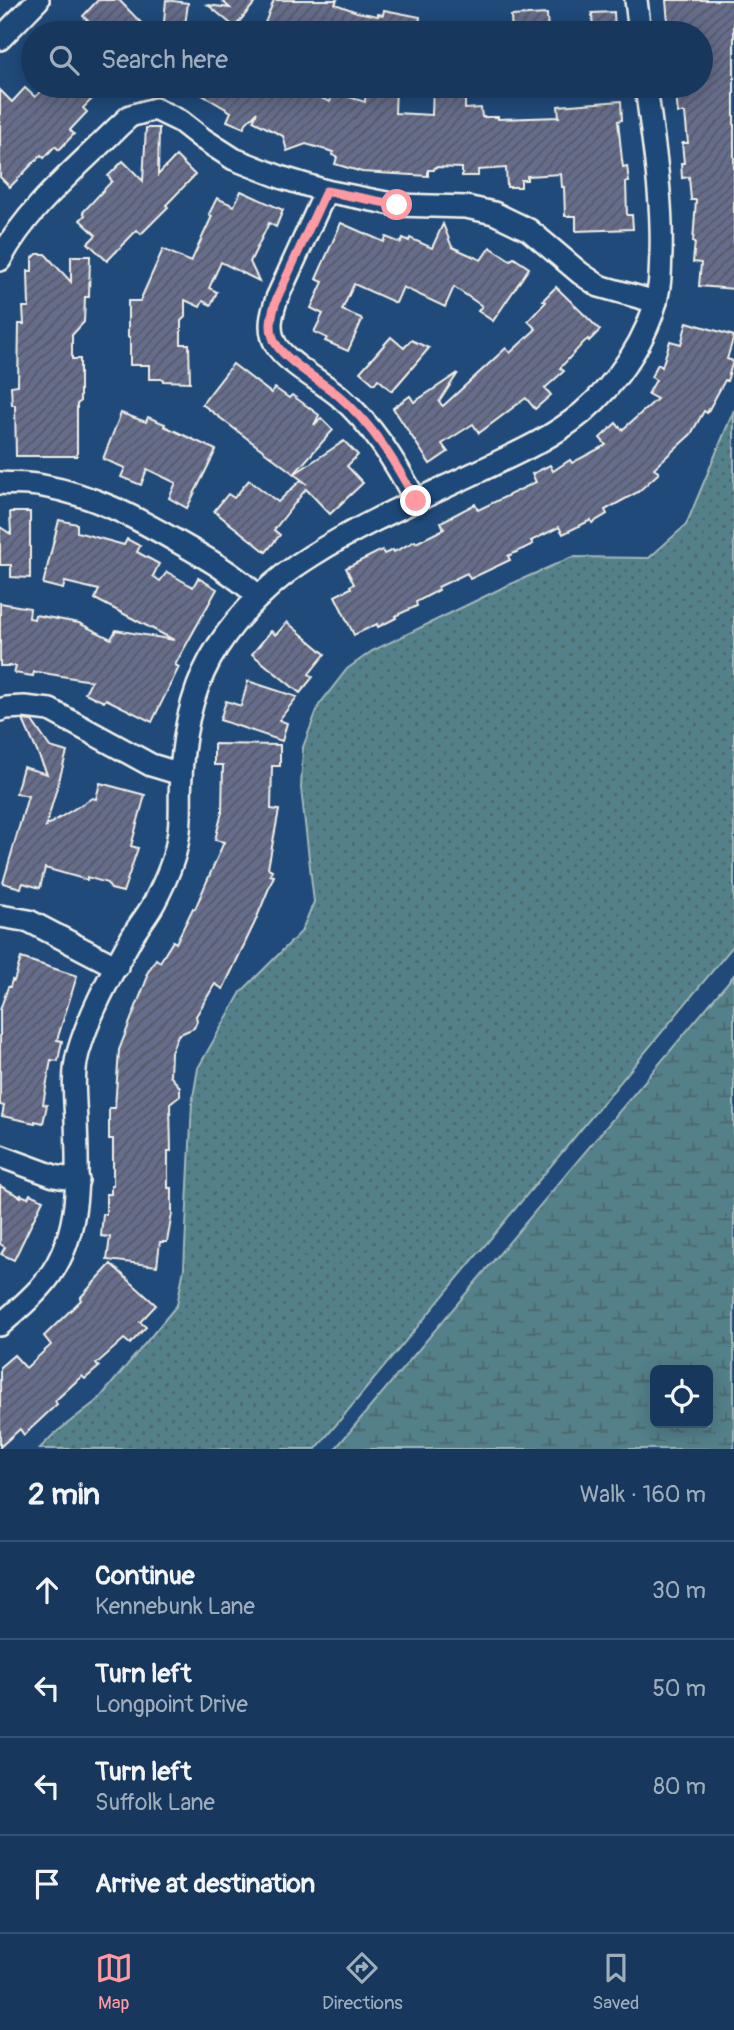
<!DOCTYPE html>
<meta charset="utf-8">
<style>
body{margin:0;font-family:Pangolin,sans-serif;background:#203f62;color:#f1f3f6}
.controls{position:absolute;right:21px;bottom:21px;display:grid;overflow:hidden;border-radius:10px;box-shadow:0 4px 18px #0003}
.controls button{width:63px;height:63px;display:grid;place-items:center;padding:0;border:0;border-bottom:2px solid #365272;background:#17385c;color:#f1f3f6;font:35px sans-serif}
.stop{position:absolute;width:21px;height:21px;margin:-16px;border:5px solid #ff9aa2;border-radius:50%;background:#fff}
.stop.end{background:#ff9aa2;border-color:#fff;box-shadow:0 2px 7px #0008}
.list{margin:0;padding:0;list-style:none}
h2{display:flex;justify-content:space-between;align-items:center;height:91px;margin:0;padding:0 28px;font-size:30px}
h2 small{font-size:23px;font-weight:400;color:#9eacbb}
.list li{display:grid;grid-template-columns:46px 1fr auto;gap:21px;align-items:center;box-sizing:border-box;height:98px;padding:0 28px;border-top:2px solid #365272}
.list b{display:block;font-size:26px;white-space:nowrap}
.list p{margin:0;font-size:23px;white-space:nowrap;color:#9eacbb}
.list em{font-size:23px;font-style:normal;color:#9eacbb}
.icon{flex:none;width:38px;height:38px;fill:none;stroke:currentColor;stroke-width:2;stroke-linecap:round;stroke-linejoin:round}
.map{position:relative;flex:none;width:734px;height:1449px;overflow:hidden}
.search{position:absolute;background:#17385c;box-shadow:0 4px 18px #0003;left:21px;right:21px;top:21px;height:77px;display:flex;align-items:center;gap:18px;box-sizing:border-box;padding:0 24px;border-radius:38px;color:#9eacbb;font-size:26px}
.sheet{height:483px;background:#17385c}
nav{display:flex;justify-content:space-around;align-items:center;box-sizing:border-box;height:98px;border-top:2px solid #365272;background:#17385c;font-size:19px;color:#9eacbb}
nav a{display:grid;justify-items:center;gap:4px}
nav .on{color:#ff9aa2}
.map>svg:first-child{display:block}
.green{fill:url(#green-dots);stroke:#a3b8b8;stroke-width:2}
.wetland{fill:url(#wetland-marsh);stroke:#a3b8b8;stroke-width:2;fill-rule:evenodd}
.building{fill:url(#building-hatch);stroke:#f4f1e8;stroke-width:2}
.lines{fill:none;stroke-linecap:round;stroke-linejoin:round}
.minor-casing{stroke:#f4f1e8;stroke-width:26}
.minor{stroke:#1f4a7a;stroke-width:21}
.route{stroke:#ff9aa2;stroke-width:9}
</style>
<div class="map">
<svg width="734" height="1449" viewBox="0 0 734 1449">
<defs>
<pattern id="green-dots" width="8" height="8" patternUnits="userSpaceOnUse" patternTransform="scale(1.75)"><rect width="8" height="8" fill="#528089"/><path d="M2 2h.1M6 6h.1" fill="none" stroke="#4e676b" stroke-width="1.8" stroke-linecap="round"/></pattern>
<pattern id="wetland-marsh" width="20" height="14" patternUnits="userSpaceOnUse" patternTransform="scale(1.75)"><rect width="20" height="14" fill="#528089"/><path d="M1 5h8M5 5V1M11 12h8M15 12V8" fill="none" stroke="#4e676b"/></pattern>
<pattern id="building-hatch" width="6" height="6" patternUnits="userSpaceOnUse" patternTransform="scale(1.75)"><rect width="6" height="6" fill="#666d8b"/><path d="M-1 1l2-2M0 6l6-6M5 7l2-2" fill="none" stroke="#565965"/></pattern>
</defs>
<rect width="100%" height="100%" fill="#1f4a7a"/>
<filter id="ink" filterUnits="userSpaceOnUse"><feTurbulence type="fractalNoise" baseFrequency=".0143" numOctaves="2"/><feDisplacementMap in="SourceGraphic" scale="14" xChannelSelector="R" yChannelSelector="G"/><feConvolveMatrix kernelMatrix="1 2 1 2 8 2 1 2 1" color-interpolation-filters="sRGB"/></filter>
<g filter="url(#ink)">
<!-- green -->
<path class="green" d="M734 410V945L316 1449H39L54 1434 99 1399 177 1305 184 1268 192 1103 198 1068 241 992 301 932 314 902 301 788 303 747 319 705 347 669 372 651 502 588 572 557 649 558 686 525Z"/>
<!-- wetland -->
<path class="wetland" d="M734 975V1449H335ZM655 1370H708V1423H655Z"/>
<!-- building -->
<g class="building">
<path d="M98 0H119L151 33H76L88 21 83 16Z"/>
<path d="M166 0 188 3 184 33H163Z"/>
<path d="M221 0H257L235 27 208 5 230 8Z"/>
<path d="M274 0H337L335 4 357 12 378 16V14L383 15 384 10 420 17 418 33H261Z"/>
<path d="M666 0H734V289L699 286 701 263 693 262 695 242H693L696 200H691L689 177 682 178 681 163H684L682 143H688L685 113H678L676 95 681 94V86H701V33H669Z"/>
<path d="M614 12 615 33H593L592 13Z"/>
<path d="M547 14 548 33H512L511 16Z"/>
<path d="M47 86H84L95 96 83 108 87 112 70 130 74 134 59 150 55 146 44 158 41 155 10 187 0 177V90L12 102 25 88 35 97Z"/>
<path d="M187 86H293L330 102 333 92 365 102 366 86H396L395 113 432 115 433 86H465V109L481 108 482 117H498V119L559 117 558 106 621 101 622 120 618 121 622 160 623 167 627 166 629 182H626L627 215H632L633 229 576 231V216H565L564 187H562L561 174 527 176V180H521V187H507L506 168 478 170V176H462V168L435 167 434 170H428V176L362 172 335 164 337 157 332 155 333 152 306 144 287 151 283 136 253 121 257 112 246 123 244 128 227 121 231 112Z"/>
<path d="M146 128H159L158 175 176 156 195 175 166 205 168 207 141 234 137 230 107 261 88 243 96 235 80 220 85 215 83 212 112 181 108 176 123 161 143 181Z"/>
<path d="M241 191 283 210 276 227 269 223 250 262 259 281 221 262 209 288 217 292 211 305 203 301 200 307 185 300V317L181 321V344H189L190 382 163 381V379H149V365H130V337H128V301H140L163 249 191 262 212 216 209 214 217 198 234 206Z"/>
<path d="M341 223 384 242 386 237 401 243 403 238 409 241 410 238 432 248 443 224 452 247 481 260 490 247 510 260 514 258 529 268 493 321 478 311 482 306 454 287 445 307 403 287 396 303 354 284 342 310 361 318 362 320 348 351 325 341 327 338 314 332 323 314 311 308 323 282 316 279Z"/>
<path d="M37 254H45L71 282V256H90L89 297H85L84 322 72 335V359H80V402L77 404V456H16L15 405H12L11 386 18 385 19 324H24L23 307H29L28 271H32V259Z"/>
<path d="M556 287 600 330 589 341 588 339 584 342 560 368 564 371 545 388 551 395 535 409 526 398 479 433 473 424 442 444 448 452 430 464 393 408 410 396 414 402 458 373 439 402 443 406 506 348 510 353 536 329 528 321 546 302 543 300Z"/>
<path d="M687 322 734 336 727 359 733 361 727 381 725 380 707 413 704 411 691 434 654 468 659 473 638 492 605 510 607 514 592 523 591 520 563 534 559 527 531 541 533 544 508 556 510 560 470 579 467 573 438 587 439 590 416 602 417 606 395 616 396 618 378 627 377 624 354 635 335 596 351 588 350 586 354 584 346 568 382 550 384 554 393 550 394 552 415 541 416 543 444 529 441 522 475 504 478 510 536 482 532 474 550 465 553 471 570 460 572 463 606 445 600 438 616 423 622 430 657 399 648 394 656 380 651 377 658 364 662 367 670 341 681 344Z"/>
<path d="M391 337 404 348 411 340 429 348 392 391 378 379 374 384 360 372Z"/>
<path d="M233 364 271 393 275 388 289 398 292 395 319 415 314 425 321 418 333 430 294 474 202 404Z"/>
<path d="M121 413 146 422 148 417 165 424 164 426 216 450 187 508 169 498 176 483 147 469 141 485 121 477 125 468 103 459Z"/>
<path d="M344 441 358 455 347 466 363 483 330 514 306 489 274 530 280 535 266 552 214 511 228 494 234 498 249 480 278 502 301 480 307 484 294 474Z"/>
<path d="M10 512H30V578L11 577V565H0V527L11 534Z"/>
<path d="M59 520 77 524V532L124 545 127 539 140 546 137 552 159 564 153 576 160 581 167 572 193 587 198 578 217 589 175 665 179 667 152 722 106 699 104 702 85 693 91 681 38 672 37 673 34 672 33 676 14 673 16 666H0V603L30 608 29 618 34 619 35 615 79 623 111 639 116 630 174 640 95 599 99 590 65 582 63 589 43 584Z"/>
<path d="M287 622 325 654 309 674 313 677 300 693 252 654 271 631 276 635Z"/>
<path d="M248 681 297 697 279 720 287 723 282 741 220 720 226 701 241 706Z"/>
<path d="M23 720 32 721 50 747 67 752 46 826 92 798 96 799 100 783 145 795 131 846 138 848 123 892 111 889 107 883 87 877V880L45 868 40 888 23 883 21 888 3 883 28 796 16 793 23 767 47 774Z"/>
<path d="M214 744 280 745V766H272L271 809 279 810 268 868 272 870 270 875 274 876 255 922 223 989 215 984 196 1016 197 1021 194 1028 178 1035 171 1052 170 1076 180 1087V1096L170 1104 171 1151H168V1188H172V1214L167 1242H160L157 1266 107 1260 110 1237 101 1236 103 1214H106V1194H111V1186H113V1139H109V1108H115L119 1050 148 976 146 975 156 959 160 962 173 941 176 943 193 908 195 909 224 842 215 840 222 812 223 765H214Z"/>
<path d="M21 958 77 976 57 1040 62 1041 58 1061 51 1060 43 1104 47 1105 43 1123 35 1121V1123L2 1116 4 1106 0 1105V1010L8 987H10L12 980 14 981Z"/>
<path d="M0 1186 21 1197V1195L28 1198 30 1194 43 1200 14 1260 1 1254 5 1247 0 1244Z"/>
<path d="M111 1264 156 1305 140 1322 146 1327 130 1344 124 1339 96 1364 99 1367 85 1379 82 1376 55 1401 57 1404 24 1435 20 1429 0 1447V1367L14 1355 26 1368 51 1345 44 1336 81 1300 80 1298Z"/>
</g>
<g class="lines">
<defs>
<g id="minor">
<path d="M636 0 640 33"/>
<path d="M0 39 38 0"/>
<path d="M326 191 277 298C272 313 267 329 276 345 286 362 322 382 339 396 373 425 395 462 416 501"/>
<path d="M0 260C26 209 78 167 118 127L130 116 155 109 180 121 203 139 234 159 283 178 326 191 397 205 466 207 494 213 529 230 580 273 599 286 656 302"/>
<path d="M0 483C14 484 29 483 43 486 93 495 135 517 178 542 208 559 234 574 259 597"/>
<path d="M0 710 6 708 24 707 50 710 151 765 181 774"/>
<path d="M0 916 29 921 117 967"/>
<path d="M0 1156 54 1176 78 1180"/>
<path d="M0 1325C13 1314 27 1302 39 1289 82 1243 78 1179 76 1121 75 1100 72 1074 78 1053 90 1011 112 973 133 935 140 924 148 914 154 903 164 884 175 860 178 838 182 819 179 797 181 777 183 732 193 684 218 646 241 611 275 578 311 556 363 523 420 499 475 473 511 456 551 439 582 413 617 383 649 338 658 292 661 279 660 266 661 254 663 198 653 141 646 86"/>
</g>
</defs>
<!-- minor casing -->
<use href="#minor" class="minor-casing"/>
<!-- minor -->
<use href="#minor" class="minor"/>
</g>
</g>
<g class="lines" filter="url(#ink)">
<!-- route -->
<path class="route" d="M397 205 326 191 277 298C272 313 267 329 276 344 287 362 322 382 339 396 373 425 395 462 416 501"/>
</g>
</svg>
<div class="controls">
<button><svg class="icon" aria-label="locate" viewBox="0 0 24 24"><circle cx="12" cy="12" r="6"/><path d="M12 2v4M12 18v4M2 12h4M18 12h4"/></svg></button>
</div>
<div class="stop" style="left:397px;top:205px"></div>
<div class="stop end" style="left:416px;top:501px"></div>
<div class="search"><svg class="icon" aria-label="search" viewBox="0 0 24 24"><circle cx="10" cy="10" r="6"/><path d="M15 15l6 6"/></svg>Search here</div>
</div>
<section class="sheet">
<h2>2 min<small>Walk · 160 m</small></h2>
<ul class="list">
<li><svg class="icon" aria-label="ahead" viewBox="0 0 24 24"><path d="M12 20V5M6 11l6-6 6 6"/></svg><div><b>Continue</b><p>Kennebunk Lane</p></div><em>30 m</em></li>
<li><svg class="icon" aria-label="left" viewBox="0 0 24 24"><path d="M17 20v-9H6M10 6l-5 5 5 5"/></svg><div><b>Turn left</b><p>Longpoint Drive</p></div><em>50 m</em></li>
<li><svg class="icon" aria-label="left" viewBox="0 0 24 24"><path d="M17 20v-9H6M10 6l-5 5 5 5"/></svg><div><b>Turn left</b><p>Suffolk Lane</p></div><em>80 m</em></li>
<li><svg class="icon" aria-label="arrive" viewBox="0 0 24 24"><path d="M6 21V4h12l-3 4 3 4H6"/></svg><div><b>Arrive at destination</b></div></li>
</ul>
</section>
<nav>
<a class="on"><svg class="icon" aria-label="map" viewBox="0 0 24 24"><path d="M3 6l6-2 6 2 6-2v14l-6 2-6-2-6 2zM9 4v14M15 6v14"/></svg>Map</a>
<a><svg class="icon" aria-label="directions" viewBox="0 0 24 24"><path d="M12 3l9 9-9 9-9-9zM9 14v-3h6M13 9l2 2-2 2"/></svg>Directions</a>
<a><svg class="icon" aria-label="saved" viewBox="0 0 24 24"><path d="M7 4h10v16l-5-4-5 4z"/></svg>Saved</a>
</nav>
